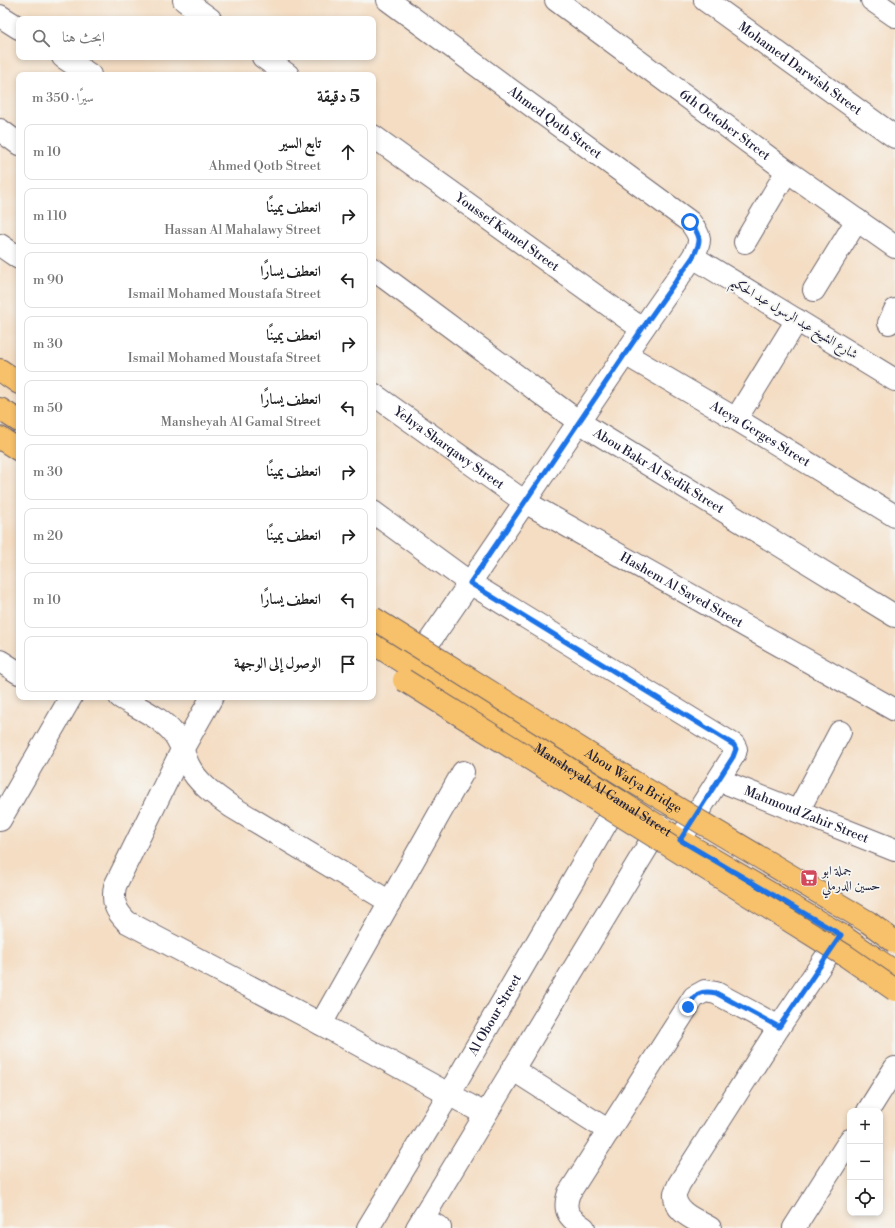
<!DOCTYPE html>
<html lang="ar">
<meta charset="utf-8">
<style>
body{margin:0;font-family:"Libre Bodoni",Amiri,serif;background:#f2f2f2;color:#222;direction:rtl}
.controls{position:absolute;right:12px;bottom:12px;display:grid;overflow:hidden;border-radius:8px;box-shadow:0 2px 6px #0003}
.controls button{width:36px;height:36px;display:grid;place-items:center;padding:0;border:0;border-bottom:1px solid #e0e0e0;background:#fff;color:#222;font:20px sans-serif}
.stop{position:absolute;width:12px;height:12px;margin:-9px;border:3px solid #1a73e8;border-radius:50%;background:#fff}
.stop.end{background:#1a73e8;border-color:#fff;box-shadow:0 1px 4px #0008}
.list{margin:0;padding:0;list-style:none}
h2{display:flex;justify-content:space-between;align-items:center;height:52px;margin:0;padding:0 16px;font-size:17px}
h2 small{font-size:13px;font-weight:400;color:#767676}
.list li{display:grid;grid-template-columns:26px 1fr auto;gap:12px;align-items:center;box-sizing:border-box;height:56px;margin:0 8px 8px;padding:0 8px;border:1px solid #e0e0e0;border-radius:8px}
.list b{display:block;font-size:15px;white-space:nowrap}
.list p{margin:0;font-size:13px;white-space:nowrap;color:#767676}
.list em{font-size:13px;font-style:normal;color:#767676}
.icon{flex:none;width:22px;height:22px;fill:none;stroke:currentColor;stroke-width:2;stroke-linecap:round;stroke-linejoin:round}
.map{position:relative;flex:none;width:895px;height:1228px;overflow:hidden;direction:ltr}
.search{position:absolute;background:#fff;box-shadow:0 2px 6px #0003;left:16px;top:16px;width:360px;height:44px;display:flex;align-items:center;gap:10px;box-sizing:border-box;padding:0 14px;border-radius:8px;color:#767676;font-size:15px}
.panel{position:absolute;background:#fff;box-shadow:0 2px 6px #0003;left:16px;top:72px;width:360px;height:628px;border-radius:8px;direction:rtl}
.map>svg:first-child{display:block}
.lines{fill:none;stroke-linecap:round;stroke-linejoin:round}
.minor-casing{stroke:#6c636b;stroke-width:24}
.primary-casing{stroke:#6c636b;stroke-width:24}
.minor{stroke:#fff;stroke-width:22}
.primary{stroke:#f7c06b;stroke-width:22}
.primary-bridge-casing{stroke:#6c636b;stroke-width:24;stroke-linecap:butt}
.primary-bridge{stroke:#f7c06b;stroke-width:22}
.route{stroke:#1a73e8;stroke-width:5}
.labels{text-anchor:middle;dominant-baseline:central;stroke-width:3.5;stroke-linejoin:round;paint-order:stroke}
.street-label{font-size:13px;fill:#22223b;stroke:#f6f6f2}
.poi-label{font-size:13px;fill:#22223b;stroke:#f6f6f2;text-anchor:start}
</style>
<div class="map">
<svg width="895" height="1228" viewBox="0 0 895 1228">
<rect width="100%" height="100%" fill="#f6f6f2"/>
<filter id="ink" filterUnits="userSpaceOnUse"><feTurbulence type="fractalNoise" baseFrequency=".025" numOctaves="2"/><feDisplacementMap in="SourceGraphic" scale="8" xChannelSelector="R" yChannelSelector="G"/><feConvolveMatrix kernelMatrix="1 2 1 2 8 2 1 2 1" color-interpolation-filters="sRGB"/></filter>
<filter id="wash" filterUnits="userSpaceOnUse"><feTurbulence type="fractalNoise" baseFrequency=".012" numOctaves="4" result="noise"/><feDisplacementMap in="SourceGraphic" scale="16" xChannelSelector="R" yChannelSelector="G"/><feGaussianBlur stdDeviation="0.9" result="paint"/><feColorMatrix in="noise" values="0 0 0 0 0 0 0 0 0 0 0 0 0 0 0 0 0 1.4 0 .05"/><feComposite in="paint" operator="in"/></filter>
<g filter="url(#wash)">
<rect width="100%" height="100%" fill="#f4ddc3"/>
</g>
<g filter="url(#ink)">
<g class="lines">
<defs>
<g id="minor">
<path d="M184 0 210 19"/>
<path id="s1" d="M388 0 690 222C701 237 702 240 693 257 597 391 508 530 413 665"/>
<path id="s2" d="M556 0 787 171 895 247"/>
<path id="s3" d="M705 0 895 137"/>
<path d="M872 0 895 16"/>
<path d="M0 16 19 28"/>
<path d="M63 57 90 75"/>
<path d="M263 57 288 75"/>
<path d="M0 130 19 144"/>
<path id="s4" d="M373 136 642 329"/>
<path d="M745 242 787 171"/>
<path d="M0 245 19 258"/>
<path d="M693 257 895 380"/>
<path id="s5" d="M373 269 579 422 895 616"/>
<path d="M814 290 857 220"/>
<path d="M889 323 895 310"/>
<path id="s6" d="M625 354 736 419 895 516"/>
<path id="s7" d="M373 394 525 502 895 710"/>
<path d="M736 419 797 320"/>
<path d="M373 512 470 583 734 745 736 749 735 753 680 840"/>
<path d="M0 661 19 673"/>
<path d="M120 697C138 708 161 717 174 734 182 745 183 753 188 764 197 783 216 796 232 807L390 902"/>
<path d="M212 697 183 748 115 886C112 902 115 910 127 922L321 1024 485 1114"/>
<path id="s8" d="M719 780 895 850"/>
<path d="M798 811 840 732"/>
<path d="M0 820 71 697"/>
<path d="M321 1024 463 772"/>
<path d="M512 1069 609 1131"/>
<path d="M868 1111 895 1068"/>
<path d="M423 1218 440 1228"/>
<path id="s9" d="M368 1228 449 1094 619 801"/>
<path d="M417 1228 660 826"/>
<path d="M584 1228C570 1218 562 1212 569 1193L694 997 705 991 716 993 779 1027"/>
<path d="M710 1228C697 1220 673 1213 675 1193 676 1191 678 1187 679 1184L779 1027 841 935"/>
<path d="M794 1228 850 1140"/>
</g>
<g id="primary">
<path d="M0 370 19 383"/>
<path d="M0 409 19 421"/>
<path d="M0 438 19 450"/>
<path id="s10" d="M373 643 680 840 841 935 895 972"/>
</g>
</defs>
<!-- minor casing -->
<use href="#minor" class="minor-casing"/>
<!-- primary casing -->
<use href="#primary" class="primary-casing"/>
<!-- minor -->
<use href="#minor" class="minor"/>
<!-- primary -->
<use href="#primary" class="primary"/>
<defs>
<g id="primary-bridge">
<path id="s11" d="M373 618 632 781 868 922 895 942"/>
<path d="M404 680 846 956 895 990"/>
</g>
</defs>
<!-- primary-bridge casing -->
<use href="#primary-bridge" class="primary-bridge-casing"/>
<!-- primary-bridge -->
<use href="#primary-bridge" class="primary-bridge"/>
</g>
</g>
<g class="lines" filter="url(#ink)">
<!-- route -->
<path class="route" d="M688 1007C696 993 700 990 716 993L779 1027 841 935 680 840 733 757 736 749 734 745 470 583 642 329 693 257C702 240 701 237 690 222"/>
</g>
<!-- icons -->
<defs>
<symbol id="supermarket-square" viewBox="-11 -11 22 22"><rect x="-9" y="-9" width="18" height="18" rx="4" fill="#d1495b" stroke="#f6f6f2"/><path d="M-6-5.5h2.5l.6 2H6L4.5 2H-2.5L-4.4-4H-6ZM-1.5 3.2a1.3 1.3 0 1 0 .1 0ZM3 3.2a1.3 1.3 0 1 0 .1 0Z" fill="#fff"/></symbol>
</defs>
<g fill-rule="evenodd">
<use href="#supermarket-square" x="799" y="868" width="20" height="20"/>
</g>
<g class="labels">
<!-- street labels -->
<g class="street-label">
<text stroke="none"><textPath href="#s3" startOffset="117">Mohamed Darwish Street</textPath></text>
<text stroke="none"><textPath href="#s1" startOffset="207">Ahmed Qotb Street</textPath></text>
<text stroke="none"><textPath href="#s2" startOffset="210">6th October Street</textPath></text>
<text stroke="none"><textPath href="#s4" startOffset="165">Youssef Kamel Street</textPath></text>
<text transform="translate(794 318) rotate(31)">شارع الشيخ عبد الرسول عبد الحكيم</text>
<text stroke="none"><textPath href="#s6" startOffset="157">Ateya Gerges Street</textPath></text>
<text stroke="none"><textPath href="#s7" startOffset="93">Yehya Sharqawy Street</textPath></text>
<text stroke="none"><textPath href="#s5" startOffset="350">Abou Bakr Al Sedik Street</textPath></text>
<text stroke="none"><textPath href="#s7" startOffset="366">Hashem Al Sayed Street</textPath></text>
<text stroke="none"><textPath href="#s11" startOffset="307">Abou Wafya Bridge</textPath></text>
<text stroke="none"><textPath href="#s10" startOffset="273">Mansheyah Al Gamal Street</textPath></text>
<text stroke="none"><textPath href="#s8" startOffset="94">Mahmoud Zahir Street</textPath></text>
<text stroke="none"><textPath href="#s9" startOffset="248">Al Obour Street</textPath></text>
</g>
<!-- poi labels -->
<g class="poi-label">
<text x="822" y="871">جملة ابو<tspan x="822" dy="15">حسين الدرملي</tspan></text>
</g>
</g>
</svg>
<div class="controls">
<button>+</button>
<button>−</button>
<button><svg class="icon" aria-label="locate" viewBox="0 0 24 24"><circle cx="12" cy="12" r="6"/><path d="M12 2v4M12 18v4M2 12h4M18 12h4"/></svg></button>
</div>
<div class="stop" style="left:690px;top:222px"></div>
<div class="stop end" style="left:688px;top:1007px"></div>
<div class="search"><svg class="icon" aria-label="search" viewBox="0 0 24 24"><circle cx="10" cy="10" r="6"/><path d="M15 15l6 6"/></svg>ابحث هنا</div>
<section class="panel">
<h2>5 دقيقة<small>سيرًا · 350 m</small></h2>
<ul class="list">
<li><svg class="icon" aria-label="ahead" viewBox="0 0 24 24"><path d="M12 20V5M6 11l6-6 6 6"/></svg><div><b>تابع السير</b><p>Ahmed Qotb Street</p></div><em>10 m</em></li>
<li><svg class="icon" aria-label="right" viewBox="0 0 24 24"><path d="M7 20v-9h11M14 6l5 5-5 5"/></svg><div><b>انعطف يمينًا</b><p>Hassan Al Mahalawy Street</p></div><em>110 m</em></li>
<li><svg class="icon" aria-label="left" viewBox="0 0 24 24"><path d="M17 20v-9H6M10 6l-5 5 5 5"/></svg><div><b>انعطف يسارًا</b><p>Ismail Mohamed Moustafa Street</p></div><em>90 m</em></li>
<li><svg class="icon" aria-label="right" viewBox="0 0 24 24"><path d="M7 20v-9h11M14 6l5 5-5 5"/></svg><div><b>انعطف يمينًا</b><p>Ismail Mohamed Moustafa Street</p></div><em>30 m</em></li>
<li><svg class="icon" aria-label="left" viewBox="0 0 24 24"><path d="M17 20v-9H6M10 6l-5 5 5 5"/></svg><div><b>انعطف يسارًا</b><p>Mansheyah Al Gamal Street</p></div><em>50 m</em></li>
<li><svg class="icon" aria-label="right" viewBox="0 0 24 24"><path d="M7 20v-9h11M14 6l5 5-5 5"/></svg><div><b>انعطف يمينًا</b></div><em>30 m</em></li>
<li><svg class="icon" aria-label="right" viewBox="0 0 24 24"><path d="M7 20v-9h11M14 6l5 5-5 5"/></svg><div><b>انعطف يمينًا</b></div><em>20 m</em></li>
<li><svg class="icon" aria-label="left" viewBox="0 0 24 24"><path d="M17 20v-9H6M10 6l-5 5 5 5"/></svg><div><b>انعطف يسارًا</b></div><em>10 m</em></li>
<li><svg class="icon" aria-label="arrive" viewBox="0 0 24 24"><path d="M6 21V4h12l-3 4 3 4H6"/></svg><div><b>الوصول إلى الوجهة</b></div></li>
</ul>
</section>
</div>
